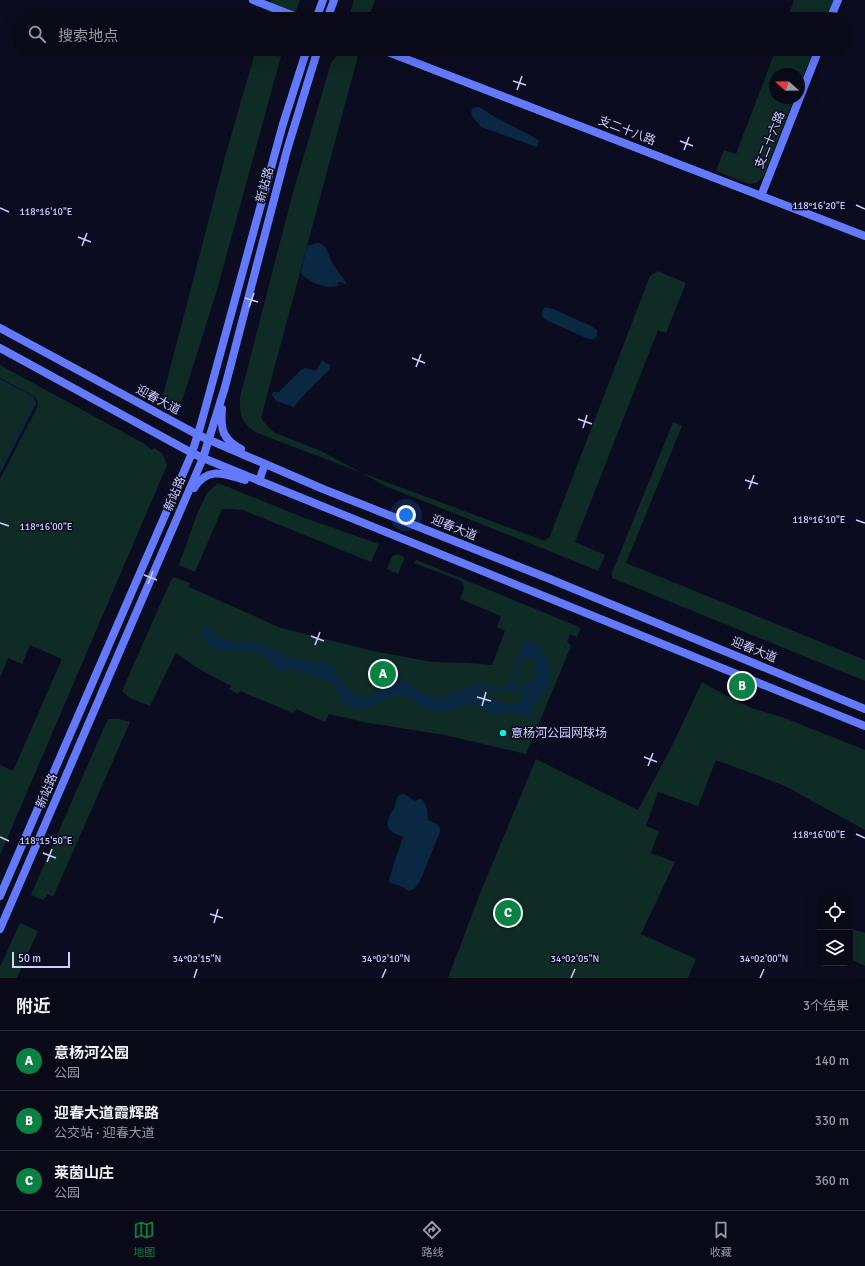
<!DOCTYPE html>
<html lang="zh">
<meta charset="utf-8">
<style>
body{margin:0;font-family:Signika,"Noto Sans SC",sans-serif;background:#121221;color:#f1f3f6}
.controls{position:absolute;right:12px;bottom:12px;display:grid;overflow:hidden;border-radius:8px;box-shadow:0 4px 16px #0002}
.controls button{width:36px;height:36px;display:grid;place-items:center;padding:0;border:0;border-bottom:1px solid #292a37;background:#090918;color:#f1f3f6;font:20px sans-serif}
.compass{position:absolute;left:769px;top:68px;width:36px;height:36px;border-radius:50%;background:#090918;box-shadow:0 4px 16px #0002;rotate:290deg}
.scale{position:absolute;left:12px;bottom:10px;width:58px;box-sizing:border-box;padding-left:4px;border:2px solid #cccfff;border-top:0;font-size:11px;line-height:14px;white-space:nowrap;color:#cccfff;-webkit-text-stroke:3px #0c0c20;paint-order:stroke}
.you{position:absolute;left:406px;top:515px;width:14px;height:14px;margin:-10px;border:3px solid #fff;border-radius:50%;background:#1a73e8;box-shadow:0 0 0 6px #1a73e833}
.badge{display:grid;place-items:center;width:26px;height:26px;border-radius:50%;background:#0b8043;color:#fff;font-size:13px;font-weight:700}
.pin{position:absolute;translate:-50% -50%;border:2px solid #fff;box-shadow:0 1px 4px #0006}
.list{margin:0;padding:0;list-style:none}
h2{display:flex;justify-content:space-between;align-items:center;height:52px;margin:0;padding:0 16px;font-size:17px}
h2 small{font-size:13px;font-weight:400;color:#999aa2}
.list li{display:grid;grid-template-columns:26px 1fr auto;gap:12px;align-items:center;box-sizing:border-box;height:60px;padding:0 16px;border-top:1px solid #292a37}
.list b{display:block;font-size:15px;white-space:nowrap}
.list p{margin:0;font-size:13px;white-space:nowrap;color:#999aa2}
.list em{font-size:13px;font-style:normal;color:#999aa2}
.icon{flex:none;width:22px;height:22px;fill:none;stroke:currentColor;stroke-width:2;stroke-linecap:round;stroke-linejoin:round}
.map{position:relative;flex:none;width:865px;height:978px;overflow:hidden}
.search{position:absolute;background:#090918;box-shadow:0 4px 16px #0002;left:12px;right:12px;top:12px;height:44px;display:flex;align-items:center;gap:10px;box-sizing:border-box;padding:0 14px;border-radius:22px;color:#999aa2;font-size:15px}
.sheet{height:232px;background:#090918}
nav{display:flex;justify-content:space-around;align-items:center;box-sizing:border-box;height:56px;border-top:1px solid #292a37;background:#090918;font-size:11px;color:#999aa2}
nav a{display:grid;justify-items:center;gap:2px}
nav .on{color:#0b8043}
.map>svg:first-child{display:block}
.green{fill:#0f2b25}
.water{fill:#0a2842;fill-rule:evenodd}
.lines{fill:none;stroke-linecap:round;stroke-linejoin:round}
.stream{stroke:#0a2842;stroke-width:2.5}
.secondary{stroke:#637aff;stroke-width:8}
.ticks{fill:none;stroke:#cccfff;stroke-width:1.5}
.poi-dot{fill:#00f7e5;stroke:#0c0c20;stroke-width:1.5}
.labels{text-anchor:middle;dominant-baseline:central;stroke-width:3;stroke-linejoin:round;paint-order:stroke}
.street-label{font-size:12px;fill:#cccfff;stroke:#0c0c20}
.poi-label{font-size:12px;fill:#cccfff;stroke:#0c0c20;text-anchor:start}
.ticks-label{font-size:10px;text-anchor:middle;fill:#cccfff;stroke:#0c0c20;stroke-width:3;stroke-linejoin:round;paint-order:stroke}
</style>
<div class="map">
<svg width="865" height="978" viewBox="0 0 865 978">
<rect width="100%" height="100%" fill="#0c0c20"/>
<!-- green -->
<g class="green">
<path d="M271 0H300L293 19H265Z"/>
<path d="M354 0H375L368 19H349L350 13Z"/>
<path d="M794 0H834L826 19H787Z"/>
<path d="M256 49H283L217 290 183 398 179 404 171 402 163 396 225 157Z"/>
<path d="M776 49H814L799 87V74H775V98H794L763 177 756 183 749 184 716 171 724 150 736 154Z"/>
<path d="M359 52 261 418 267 426 275 433 321 451 362 473 545 541 550 536 650 276 658 271 686 283 666 333 658 330 575 542 605 555 598 571 547 550 385 486 362 473 255 432C240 420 240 416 240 397L292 196 331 63 337 55Z"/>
<path d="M0 365 143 443 152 450 154 448 162 453 167 465 0 855V765L13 771 62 659 30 645 22 664 8 658 0 677V479L38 406 37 400 35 397 0 378Z"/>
<path d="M0 380 33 398 35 403 0 471Z"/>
<path d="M673 422 682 426 626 563 865 660V681L612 578V573Z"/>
<path d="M218 483 302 517 379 544 371 562 243 510 230 509H222L195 572 179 565 197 514 207 493Z"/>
<path d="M398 554 404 557V559L398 574 387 569 392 556Z"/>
<path d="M417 560 579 627 580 629 577 637 570 634 567 641 571 646 526 754 445 735 369 723 329 714 325 722 296 709 293 713 240 691 238 694 229 689 231 686 199 669 176 653 150 706 130 698 122 691 171 580 174 577 190 583 189 587 281 628 373 651 432 662 468 663 492 665 505 631 497 627 501 616 460 599 464 589 463 583 459 580 414 563Z"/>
<path d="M702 682 723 694 751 708 782 717 865 750V830L785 786 716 760 698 806 658 792 646 826 659 831 651 853 675 862 641 934 696 959 688 978H448L481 891 536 759 638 810 672 746Z"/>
<path d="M109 719H119L130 722 53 897 48 894 43 900 31 895 106 723Z"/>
<path d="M20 923 38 931 17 978H0V967Z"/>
<path d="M850 928 865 933V966L850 959Z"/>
</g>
<!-- water -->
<g class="water">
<path d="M476 107H479L493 116 539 140 537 147 481 127 472 116 471 113 472 109Z"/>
<path d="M317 243H320L326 248 332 263 347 284H344L341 282H338V286L327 287 314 283 303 276 301 272 307 246Z"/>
<path d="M545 307 553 309 591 326 597 330C598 338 594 341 586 338L546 320C540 316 541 313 545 307Z"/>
<path d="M322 361 330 365V369L301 398 294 407 276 401 272 395 273 392H279L302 369 306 368 316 371Z"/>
<path d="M201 626 211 628 215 635 223 640 263 643 281 654 290 658 323 662 332 667 345 686 355 694 367 698 374 694 395 678 403 679 425 695 434 698H442L460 689 468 688 472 685 477 683H482L502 689C519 679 515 655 526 640 532 640 538 645 542 650 552 663 555 679 544 694 541 698 536 701 533 705L534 719C526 716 518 713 510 713 504 712 499 717 492 714 485 711 479 704 470 705 458 706 448 714 435 712 422 710 412 696 399 696 378 697 372 715 347 708 344 704 342 700 339 695 331 679 317 676 300 673L299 669 277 672C271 663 265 656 254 652 247 650 240 652 233 652 214 652 203 646 201 626ZM529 657 531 662 536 664C536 675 537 682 524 684 520 685 518 686 514 685V682L520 671 521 662 523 659ZM483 689C489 689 493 692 499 692 509 693 512 689 524 692L525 695 519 704C500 703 494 703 479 691Z"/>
<path d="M404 794 415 801 419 799 423 800 427 809 428 820 437 824 440 828V832L420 881 414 889 408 891 403 887 391 883 389 881 393 866 403 837C399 834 393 834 390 830 384 822 392 813 395 806 396 801 396 798 399 795Z"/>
</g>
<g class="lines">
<!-- stream -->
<path class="stream" d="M0 380 33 398 35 403 0 471"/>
<!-- secondary -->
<g class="secondary">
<path d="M253 0 302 19"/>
<path d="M316 19 323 0"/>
<path d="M327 19 334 0"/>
<path d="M830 19 838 0"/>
<path d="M380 49 865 236"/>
<path d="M761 196 819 49"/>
<path d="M0 328 198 435 323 489 550 579 865 709"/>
<path d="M0 348 192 453 203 458 865 726"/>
<path d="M222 409C220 429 223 440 241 449"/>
<path d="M259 481 265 464"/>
<path d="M194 488C208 466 224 474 245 480"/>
<path d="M0 896 192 453 201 424 283 124 307 49"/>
<path d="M0 929 203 458 225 387 287 150 318 49"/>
</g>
</g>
<!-- ticks -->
<path class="ticks" d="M513 81 526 85M517 90 522 76M680 141 693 146M684 150 689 137M856 205 865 209M0 208 9 212M78 237 91 242M82 246 87 233M245 298 258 302M249 307 254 293M412 358 425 363M416 367 421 354M578 419 592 424M583 428 587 415M745 480 758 484M749 489 754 475M856 520 865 523M0 523 9 526M144 575 157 580M148 584 153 571M311 636 324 641M315 645 320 632M477 697 491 701M482 706 486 692M644 757 657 762M648 766 653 753M856 834 865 838M0 837 9 841M43 853 56 858M47 862 52 849M210 914 223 918M214 923 218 909M194 978 197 969M382 978 386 969M571 978 575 969M760 978 764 969"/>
<!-- markers -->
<circle class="poi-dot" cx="503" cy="733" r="4"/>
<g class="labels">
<!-- street labels -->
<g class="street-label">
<text transform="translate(627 131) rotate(21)">支二十八路</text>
<text transform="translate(770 140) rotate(-68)">支二十六路</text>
<text transform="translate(265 185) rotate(-75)">新站路</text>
<text transform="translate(158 400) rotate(28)">迎春大道</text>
<text transform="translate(175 494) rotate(-67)">新站路</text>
<text transform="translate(454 528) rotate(22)">迎春大道</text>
<text transform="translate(754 650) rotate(22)">迎春大道</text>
<text transform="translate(47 791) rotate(-67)">新站路</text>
</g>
<!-- poi labels -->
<g class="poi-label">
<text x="511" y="733">意杨河公园网球场</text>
</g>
</g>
<g class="ticks-label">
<text x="819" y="209">118°16'20"E</text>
<text x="46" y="215">118°16'10"E</text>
<text x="819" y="523">118°16'10"E</text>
<text x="46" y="530">118°16'00"E</text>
<text x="819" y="838">118°16'00"E</text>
<text x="46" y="844">118°15'50"E</text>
<text x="197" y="962">34°02'15"N</text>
<text x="386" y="962">34°02'10"N</text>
<text x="575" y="962">34°02'05"N</text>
<text x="764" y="962">34°02'00"N</text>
</g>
</svg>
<div class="controls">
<button><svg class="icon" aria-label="locate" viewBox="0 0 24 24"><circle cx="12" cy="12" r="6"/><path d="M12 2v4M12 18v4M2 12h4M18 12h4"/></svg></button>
<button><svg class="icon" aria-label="layers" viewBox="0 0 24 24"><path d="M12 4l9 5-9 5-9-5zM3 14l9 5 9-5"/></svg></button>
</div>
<svg class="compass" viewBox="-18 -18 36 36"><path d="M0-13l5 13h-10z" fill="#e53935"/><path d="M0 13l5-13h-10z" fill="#999aa2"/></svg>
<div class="scale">50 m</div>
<div class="you"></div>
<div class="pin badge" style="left:383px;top:674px">A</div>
<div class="pin badge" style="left:742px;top:686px">B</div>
<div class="pin badge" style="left:508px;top:913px">C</div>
<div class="search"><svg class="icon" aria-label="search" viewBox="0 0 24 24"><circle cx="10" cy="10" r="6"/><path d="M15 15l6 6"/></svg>搜索地点</div>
</div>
<section class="sheet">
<h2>附近<small>3个结果</small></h2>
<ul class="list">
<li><span class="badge">A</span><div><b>意杨河公园</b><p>公园</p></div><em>140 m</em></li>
<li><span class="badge">B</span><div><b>迎春大道霞辉路</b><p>公交站 · 迎春大道</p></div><em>330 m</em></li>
<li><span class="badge">C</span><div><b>莱茵山庄</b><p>公园</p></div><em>360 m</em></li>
</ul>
</section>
<nav>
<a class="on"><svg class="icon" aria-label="map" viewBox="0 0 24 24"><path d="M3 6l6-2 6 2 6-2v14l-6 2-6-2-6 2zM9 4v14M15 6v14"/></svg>地图</a>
<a><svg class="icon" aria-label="directions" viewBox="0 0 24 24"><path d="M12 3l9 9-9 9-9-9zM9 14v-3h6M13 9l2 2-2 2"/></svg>路线</a>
<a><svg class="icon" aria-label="saved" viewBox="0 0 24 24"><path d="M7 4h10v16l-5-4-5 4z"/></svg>收藏</a>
</nav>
